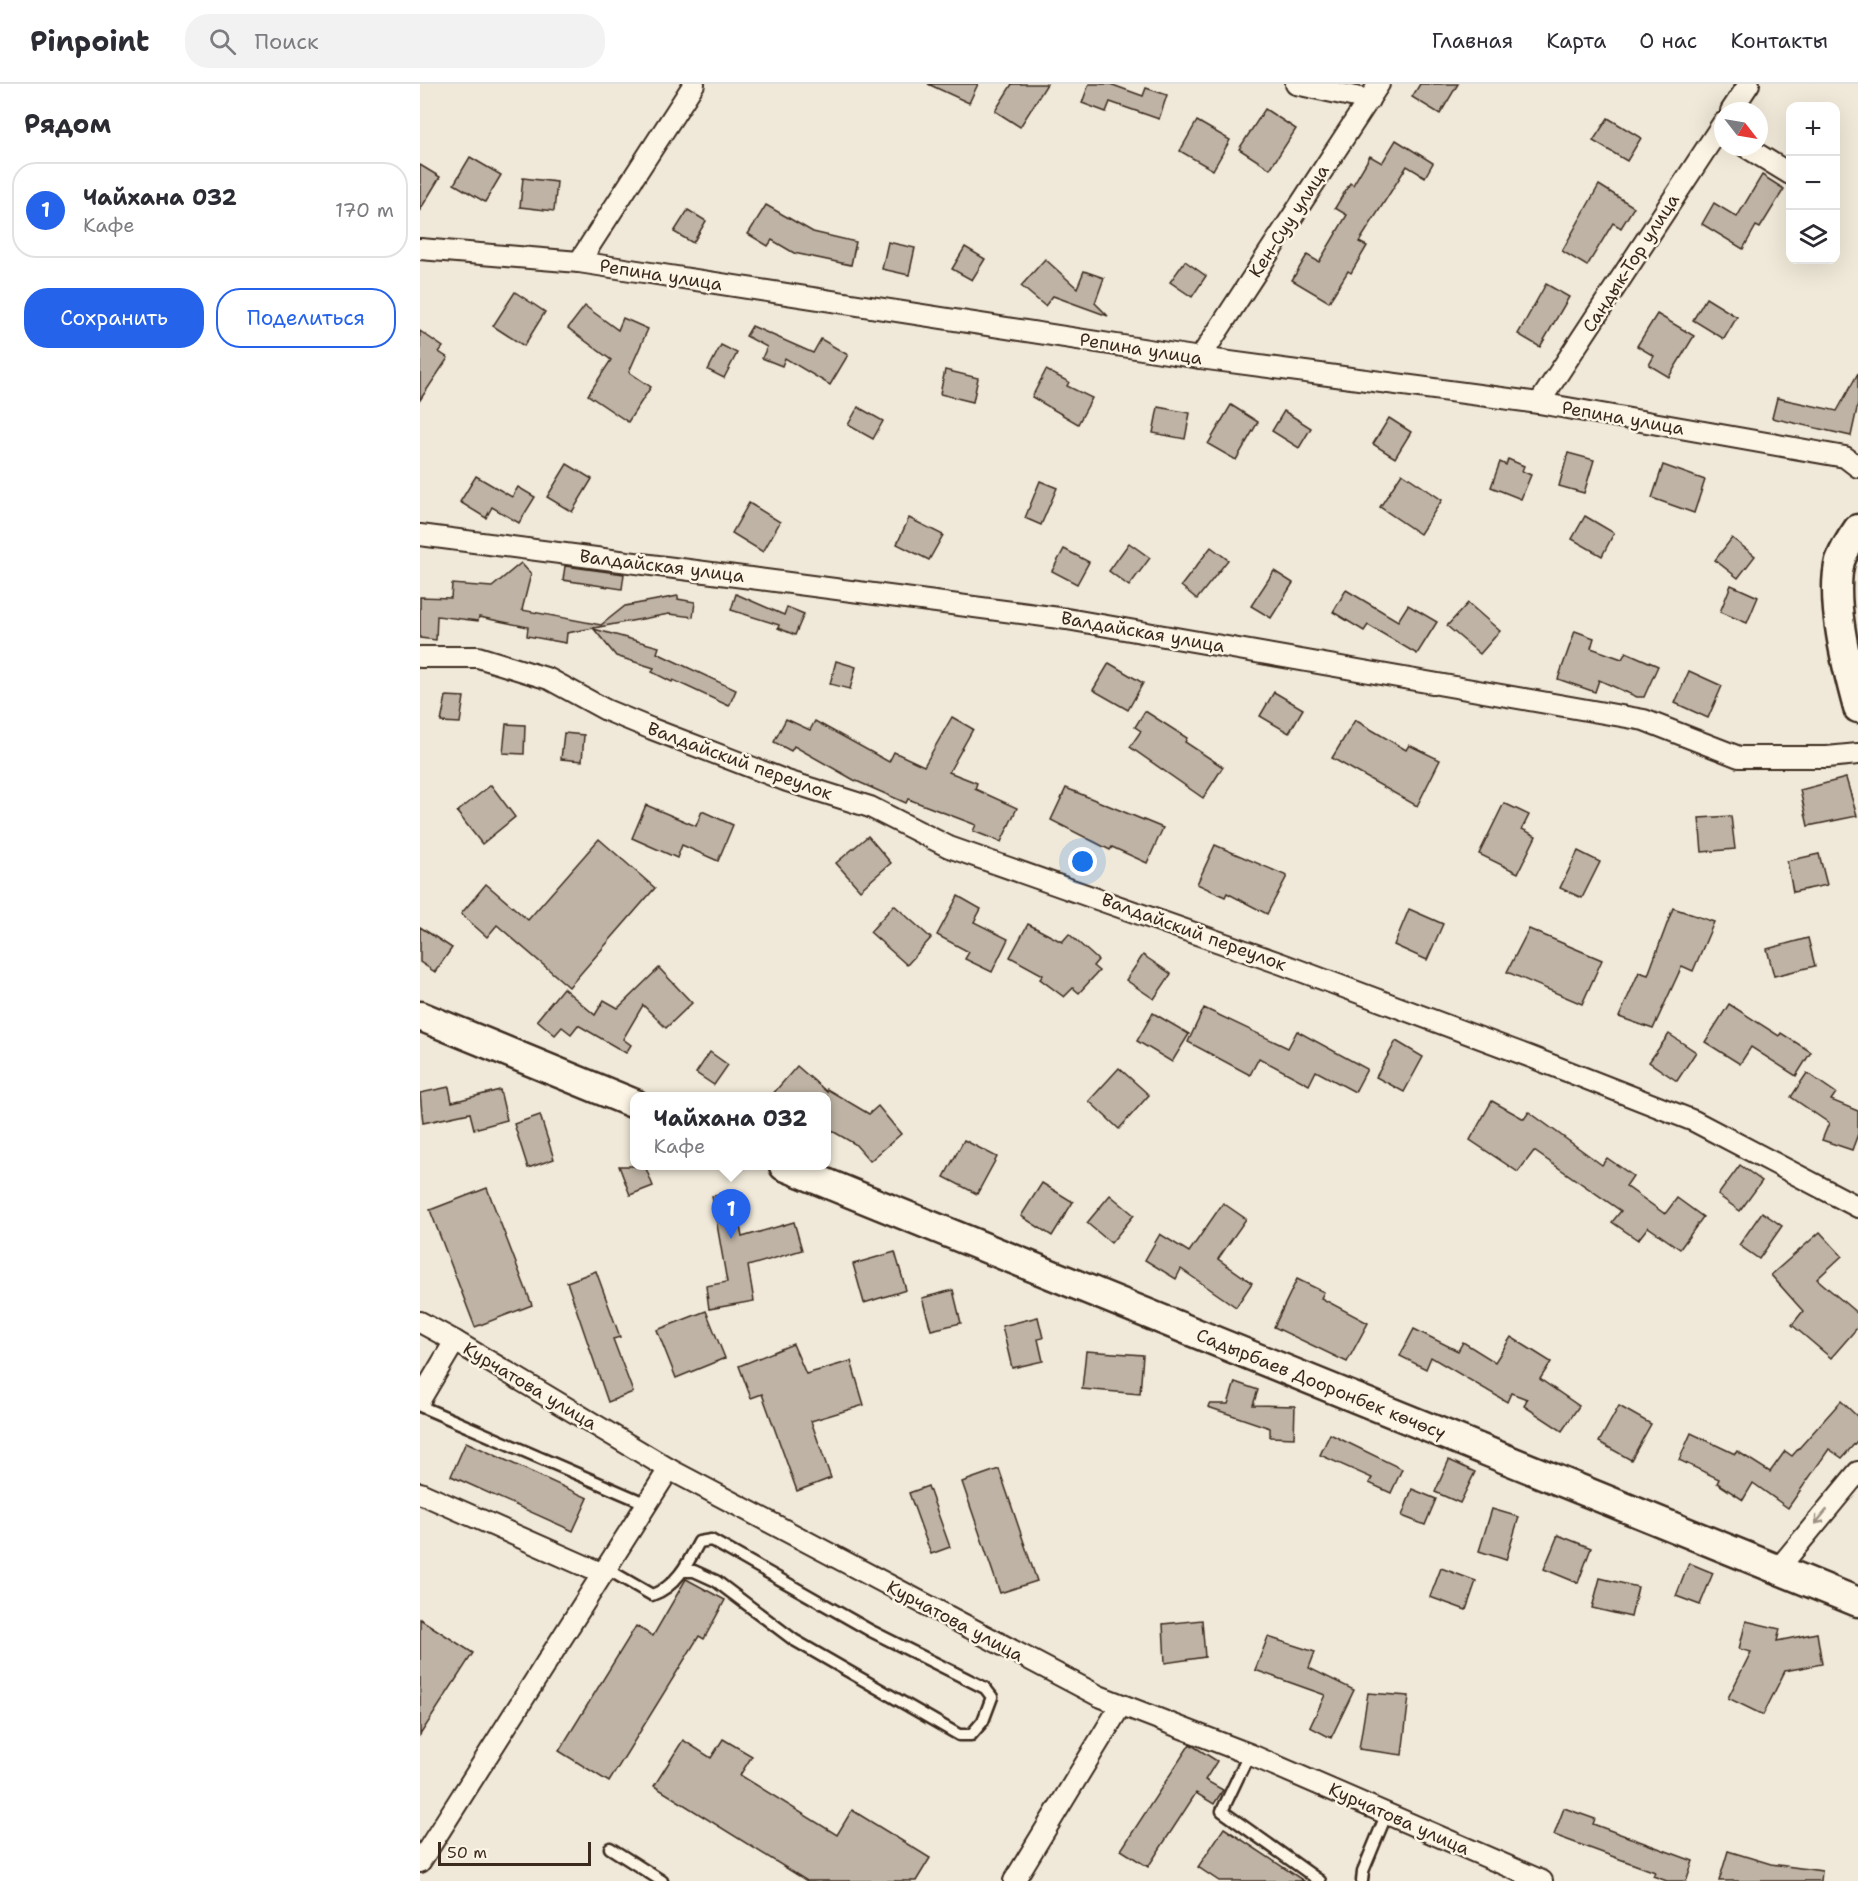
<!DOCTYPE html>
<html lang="ru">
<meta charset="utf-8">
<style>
body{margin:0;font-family:"Shantell Sans",sans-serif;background:#f2f2f3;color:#2b2b33}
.controls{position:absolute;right:18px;top:18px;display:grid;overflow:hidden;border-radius:12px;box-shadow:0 6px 24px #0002}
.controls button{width:54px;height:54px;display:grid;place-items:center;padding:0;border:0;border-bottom:2px solid #e1e1e2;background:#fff;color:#2b2b33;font:30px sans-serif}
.compass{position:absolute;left:1294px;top:18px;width:54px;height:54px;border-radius:50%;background:#fff;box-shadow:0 6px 24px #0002;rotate:121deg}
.scale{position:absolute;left:18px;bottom:15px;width:153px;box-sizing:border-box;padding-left:6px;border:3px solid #3b2a1e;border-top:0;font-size:16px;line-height:21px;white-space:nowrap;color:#3b2a1e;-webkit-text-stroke:4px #fcf5e5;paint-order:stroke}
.you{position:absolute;left:663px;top:778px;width:21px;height:21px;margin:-15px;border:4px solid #fff;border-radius:50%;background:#1a73e8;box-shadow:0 0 0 9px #1a73e833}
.badge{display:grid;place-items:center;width:39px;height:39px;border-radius:50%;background:#2563eb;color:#fff;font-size:20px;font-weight:700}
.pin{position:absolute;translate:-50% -50px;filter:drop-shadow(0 2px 3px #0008)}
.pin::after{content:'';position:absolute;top:32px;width:21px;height:18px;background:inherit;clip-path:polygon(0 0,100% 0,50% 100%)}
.popup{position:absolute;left:210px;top:1008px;width:201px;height:78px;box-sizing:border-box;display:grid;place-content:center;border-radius:12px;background:#fff;filter:drop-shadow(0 2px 4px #0005);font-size:20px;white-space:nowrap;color:#7c7c81}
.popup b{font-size:22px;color:#2b2b33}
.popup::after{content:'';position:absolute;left:50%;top:100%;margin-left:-12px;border:12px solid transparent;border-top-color:#fff}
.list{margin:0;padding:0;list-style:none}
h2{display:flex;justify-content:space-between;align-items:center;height:78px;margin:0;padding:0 24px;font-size:26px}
h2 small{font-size:20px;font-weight:400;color:#7c7c81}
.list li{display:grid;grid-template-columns:39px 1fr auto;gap:18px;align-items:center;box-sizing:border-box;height:96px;margin:0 12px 12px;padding:0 12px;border:2px solid #e1e1e2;border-radius:24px}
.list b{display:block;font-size:22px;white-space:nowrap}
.list p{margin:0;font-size:20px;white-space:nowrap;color:#7c7c81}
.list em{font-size:20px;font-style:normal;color:#7c7c81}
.actions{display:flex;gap:12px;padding:18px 24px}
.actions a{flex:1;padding:14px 0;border:2px solid #2563eb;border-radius:24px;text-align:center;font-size:21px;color:#2563eb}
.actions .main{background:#2563eb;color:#fff}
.icon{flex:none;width:33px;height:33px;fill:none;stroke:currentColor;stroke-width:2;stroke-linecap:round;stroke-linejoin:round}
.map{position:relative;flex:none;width:1438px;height:1797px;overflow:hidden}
header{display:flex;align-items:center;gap:36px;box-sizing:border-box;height:84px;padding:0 30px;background:#fff;border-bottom:2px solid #e1e1e2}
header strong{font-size:28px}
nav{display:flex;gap:33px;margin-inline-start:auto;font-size:21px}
.search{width:420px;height:54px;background:#f2f2f3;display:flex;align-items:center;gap:15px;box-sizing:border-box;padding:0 21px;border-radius:24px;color:#7c7c81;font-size:22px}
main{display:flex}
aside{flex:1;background:#fff}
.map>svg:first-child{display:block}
.building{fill:#beb3a4;stroke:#3b2a1e;stroke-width:1.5}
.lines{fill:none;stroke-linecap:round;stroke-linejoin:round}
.lane-casing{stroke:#3b2a1e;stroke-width:15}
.street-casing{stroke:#3b2a1e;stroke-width:24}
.secondary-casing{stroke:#3b2a1e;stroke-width:33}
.lane{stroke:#fcf5e5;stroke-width:10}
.street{stroke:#fcf5e5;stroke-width:20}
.secondary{stroke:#fcf5e5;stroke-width:28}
.oneway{stroke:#9c9082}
.labels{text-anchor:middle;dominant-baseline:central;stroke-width:5;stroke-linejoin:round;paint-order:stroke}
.street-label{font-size:18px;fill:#3b2a1e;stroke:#fcf5e5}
</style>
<header>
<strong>Pinpoint</strong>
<div class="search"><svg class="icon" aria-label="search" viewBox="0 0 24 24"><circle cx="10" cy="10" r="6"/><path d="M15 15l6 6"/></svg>Поиск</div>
<nav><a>Главная</a><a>Карта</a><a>О нас</a><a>Контакты</a></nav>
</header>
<main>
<aside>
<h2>Рядом<small></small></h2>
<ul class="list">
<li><span class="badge">1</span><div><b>Чайхана 032</b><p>Кафе</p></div><em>170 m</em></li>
</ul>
<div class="actions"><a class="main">Сохранить</a><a>Поделиться</a></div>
</aside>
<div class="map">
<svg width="1438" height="1797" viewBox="0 0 1438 1797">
<rect width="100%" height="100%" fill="#f0e9d9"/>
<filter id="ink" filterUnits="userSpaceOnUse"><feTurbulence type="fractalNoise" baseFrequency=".0167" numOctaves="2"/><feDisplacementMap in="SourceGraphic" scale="12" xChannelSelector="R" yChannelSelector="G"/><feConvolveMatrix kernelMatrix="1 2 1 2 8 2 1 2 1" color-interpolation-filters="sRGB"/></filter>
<g filter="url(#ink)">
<!-- building -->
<g class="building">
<path d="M508 0H558L549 19Z"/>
<path d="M592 0H627L600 43 575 27Z"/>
<path d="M669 0H690L723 12 726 4 747 11 739 35 690 18 686 28 662 19Z"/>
<path d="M1000 0H1038L1020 30 992 13Z"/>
<path d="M845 25 876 45 850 85 819 65Z"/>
<path d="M1188 34 1221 54 1207 77 1173 57Z"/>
<path d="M777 37 810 56 793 86 760 67Z"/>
<path d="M976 56 1013 79 1005 93 987 82 939 158 947 162 931 189 928 187 909 218 872 196 887 171 899 178 927 131 915 124 930 99 933 101 950 72 962 79Z"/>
<path d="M50 73 81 91 65 118 34 100Z"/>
<path d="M0 81 20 93 0 126Z"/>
<path d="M1342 91 1364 105 1340 144 1336 142 1323 165 1282 140 1294 119 1317 133Z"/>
<path d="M103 94 137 98 134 127 100 123Z"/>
<path d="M1179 101 1214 123 1201 144 1193 139 1167 182 1142 167Z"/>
<path d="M346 121 393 148 436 158 431 181 374 169 352 156 348 162 328 150Z"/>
<path d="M268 126 286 137 273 159 254 148Z"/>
<path d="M468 158 495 164 489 191 462 185Z"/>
<path d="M545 163 565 175 552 196 532 185Z"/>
<path d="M625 175 657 204 664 187 684 194 675 219 688 232 633 212 625 222 601 202Z"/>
<path d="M765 177 786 192 772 213 750 198Z"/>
<path d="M1126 200 1149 213 1120 263 1098 250Z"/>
<path d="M95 208 125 228 104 262 73 242Z"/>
<path d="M1286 214 1317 233 1304 255 1273 236Z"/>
<path d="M165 222 198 246 203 234 228 245 209 288 231 303 208 338 168 311 191 276 148 244Z"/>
<path d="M1237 230 1274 252 1249 293 1229 281 1234 272 1217 262Z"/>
<path d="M332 242 393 269 401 255 428 271 410 301 365 274 362 282 342 274 347 263 326 252Z"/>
<path d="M0 247 23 263 19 268 28 274 0 316Z"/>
<path d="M301 261 317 269 304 294 288 286Z"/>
<path d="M525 286 558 294 553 318 520 310Z"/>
<path d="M626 286 649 298 647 302 672 314 658 340 612 313Z"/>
<path d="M1438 289V320L1431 352 1352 334 1357 314 1417 327Z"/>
<path d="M811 321 838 338 816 376 788 360Z"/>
<path d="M438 323 463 337 453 355 428 341Z"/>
<path d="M738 323 770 329 765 355 733 349Z"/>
<path d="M864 327 891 344 879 364 852 347Z"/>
<path d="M969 334 991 348 975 374 953 360Z"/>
<path d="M1148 369 1174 376 1164 409 1139 402Z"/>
<path d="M1088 375 1104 382 1102 387 1111 391 1101 415 1071 403 1080 378 1086 381Z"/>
<path d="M147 380 172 395 152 428 127 413Z"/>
<path d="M1243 381 1285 396 1274 429 1232 414Z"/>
<path d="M982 389 1022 416 1000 450 960 423Z"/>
<path d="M56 392 92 413 98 403 115 413 99 439 72 423 66 434 40 418Z"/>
<path d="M620 397 637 404 621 441 605 434Z"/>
<path d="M329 419 360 438 343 468 312 449Z"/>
<path d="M1165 432 1194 449 1182 472 1152 455Z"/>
<path d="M489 434 523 451 509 476 477 460Z"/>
<path d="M1312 454 1335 472 1318 494 1295 476Z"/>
<path d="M709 459 730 474 709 502 689 487Z"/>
<path d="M791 463 808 476 777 515 761 502Z"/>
<path d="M644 465 669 478 657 500 632 487Z"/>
<path d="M101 479 111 490 102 526 181 541 205 522 258 512V515L275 518 273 533 249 530 147 549 146 559 107 552 108 543 59 533 58 537 17 532 16 556 0 554V513L31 514 32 500 72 503Z"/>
<path d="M145 482 204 490 202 505 143 496Z"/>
<path d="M854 487 873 499 851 534 831 522Z"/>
<path d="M1311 501 1338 513 1327 539 1300 528Z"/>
<path d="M926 506 978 537 988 521 1017 538 997 570 948 541 944 547 913 528Z"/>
<path d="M316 510 364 531 367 523 384 530 375 551 358 544 359 541 311 526Z"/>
<path d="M1048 519 1080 547 1060 570 1027 542Z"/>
<path d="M174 545 239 563 237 569 316 606 309 622 253 596 252 598 232 588 234 584 196 572Z"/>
<path d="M1155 547 1174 554 1171 564 1202 575 1206 568 1238 582 1224 613H1217L1179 596 1175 608 1138 595Z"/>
<path d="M416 577 436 583 430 605 410 600Z"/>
<path d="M689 579 723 599 708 626 673 606Z"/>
<path d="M1269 587 1302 602 1288 634 1255 619Z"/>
<path d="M854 608 883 625 869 649 840 632Z"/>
<path d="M26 612 44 613 40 639 21 638Z"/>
<path d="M725 627 767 654 765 658 803 683 783 714 710 663 721 647 715 643Z"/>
<path d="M532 633 553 645 529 688 557 699 555 705 597 724 581 758 553 747 556 741 488 715 486 719 434 696 374 662 371 667 354 658 366 635 390 646 395 637 469 678 474 668 504 682Z"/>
<path d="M935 636 986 666 989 661 1020 676 997 722 912 674Z"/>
<path d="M86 640 105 641 104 670 83 669Z"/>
<path d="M144 649 164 651 162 677 141 675Z"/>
<path d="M1426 694 1437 732 1388 742 1380 706Z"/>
<path d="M71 701 95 733 62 760 37 728Z"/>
<path d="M646 704 743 744 727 779 692 763 690 766 631 736Z"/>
<path d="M1084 719 1109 731 1102 745 1116 752 1098 789 1059 770Z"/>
<path d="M226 721 276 742 282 727 313 741 298 777 262 761 257 774 212 754Z"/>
<path d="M1311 732 1315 765 1282 768 1279 734Z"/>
<path d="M448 752 471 779 440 806 416 779Z"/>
<path d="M179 755 235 804 149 903 77 841 67 853 41 830 66 800 108 836Z"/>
<path d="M795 761 867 792 847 830 807 809 805 813 777 800Z"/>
<path d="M1158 767 1180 778 1162 814 1140 804Z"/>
<path d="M1399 770 1407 801 1373 808 1367 777Z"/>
<path d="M538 812 561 825 554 838 588 855 572 888 545 875 549 868 517 851Z"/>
<path d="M474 821 511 854 487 881 450 848Z"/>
<path d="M1253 824 1294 838 1273 887 1262 882 1233 945 1199 933 1219 888 1228 891Z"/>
<path d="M989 825 1023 840 1007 876 974 861Z"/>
<path d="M608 840 642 858 649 850 678 876 673 882 679 887 659 909 653 904 644 913 620 895 623 891 590 873Z"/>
<path d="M0 843 32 864 15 888 0 878Z"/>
<path d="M1109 845 1182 876 1162 920 1087 888Z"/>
<path d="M1388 854 1395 882 1354 892 1347 865Z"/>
<path d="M723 871 751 890 734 915 706 896Z"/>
<path d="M239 884 272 919 246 944 223 921 203 955 211 961 206 969 158 941 151 950 142 943 135 951 117 936 143 904 175 931 184 916 198 924Z"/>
<path d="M1309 920 1359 952 1361 949 1391 968 1376 992 1331 963 1320 980 1285 958Z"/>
<path d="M784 924 868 964 877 947 947 985 935 1008 896 987 889 1001 839 974 830 991 768 958Z"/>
<path d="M733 929 769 950 752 978 717 957Z"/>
<path d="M1249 950 1276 968 1257 997 1229 978Z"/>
<path d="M976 957 1003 973 984 1008 956 993Z"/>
<path d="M290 968 308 981 294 1001 276 989Z"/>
<path d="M377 982 407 1008V1005L449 1030 458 1022 481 1050 450 1077 435 1060 407 1044V1012H351Z"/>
<path d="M699 984 729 1011 699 1045 669 1017Z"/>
<path d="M1387 989 1416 1009 1411 1016 1438 1027V1050L1432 1066 1402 1056 1409 1039 1371 1013Z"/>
<path d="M29 1003 32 1018 80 1006 87 1036 54 1045 50 1029 3 1039 0 1009Z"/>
<path d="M1072 1017 1104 1035 1109 1028 1182 1081 1187 1074 1213 1092 1206 1102 1245 1130 1257 1114 1283 1133 1260 1165 1228 1143 1218 1156 1192 1138 1201 1127 1114 1067 1098 1088 1050 1056Z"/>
<path d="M120 1031 134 1075 108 1084 94 1040Z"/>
<path d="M544 1056 577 1073 557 1110 524 1093Z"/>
<path d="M1320 1081 1342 1097 1320 1127 1298 1111Z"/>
<path d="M199 1082H225L233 1102 210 1111Z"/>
<path d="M622 1099 653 1118 632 1152 601 1132Z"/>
<path d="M67 1104 112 1221 55 1243 10 1126Z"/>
<path d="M314 1110 322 1153 374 1138 382 1166 328 1182 334 1217 289 1225 286 1202 307 1198 292 1112Z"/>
<path d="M690 1111 714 1131 691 1159 667 1139Z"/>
<path d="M803 1119 826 1135 798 1175 832 1199 816 1223 761 1185 756 1195 725 1176 740 1150 769 1168Z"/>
<path d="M1342 1128 1362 1142 1339 1175 1319 1161Z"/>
<path d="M1400 1148 1422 1172 1397 1195 1438 1230V1243L1411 1274 1372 1241 1383 1227 1351 1191Z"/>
<path d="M475 1168 486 1206 444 1219 433 1180Z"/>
<path d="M176 1187 200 1253 193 1255 213 1308 188 1318 147 1198Z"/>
<path d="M877 1195 904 1208 901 1214 948 1239 927 1278 854 1243Z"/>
<path d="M533 1206 541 1239 511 1246 502 1214Z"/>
<path d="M286 1227 305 1274 256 1294 237 1246Z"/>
<path d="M618 1233 623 1254 618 1255 623 1277 592 1284 582 1242Z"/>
<path d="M994 1245 1038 1267 1043 1258 1075 1278 1091 1253 1131 1278 1120 1295 1159 1322 1142 1347 1104 1322 1107 1315 1091 1309 1087 1318 1011 1273 1006 1285 980 1272Z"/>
<path d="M373 1260 386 1290 431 1277 444 1321 391 1337 411 1394 377 1407 342 1310 331 1314 319 1282Z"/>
<path d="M666 1267 723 1271 720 1310 662 1305Z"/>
<path d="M815 1298 838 1306 833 1321 875 1322 874 1354 850 1353V1344L788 1323 789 1320H808Z"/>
<path d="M1421 1317 1438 1333V1356L1422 1374 1409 1365 1368 1424 1333 1399 1323 1416 1297 1399 1299 1395 1259 1376 1271 1349 1315 1370 1317 1367 1350 1388 1365 1367 1372 1372Z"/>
<path d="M1199 1322 1231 1340 1211 1376 1179 1358Z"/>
<path d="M910 1350 982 1385 971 1409 949 1399 952 1394 900 1371Z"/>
<path d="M46 1358 168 1414 153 1447 31 1392Z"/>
<path d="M1029 1376 1055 1388 1040 1419 1015 1408Z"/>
<path d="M579 1385 617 1497 580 1509 542 1398Z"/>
<path d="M508 1402 530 1463 511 1470 489 1409Z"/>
<path d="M992 1405 1016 1415 1005 1441 982 1432Z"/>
<path d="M1072 1425 1099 1433 1086 1476 1059 1467Z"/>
<path d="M1138 1451 1171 1464 1158 1499 1124 1485Z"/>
<path d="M1269 1479 1293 1489 1280 1521 1256 1512Z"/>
<path d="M1021 1484 1056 1497 1046 1526 1010 1513Z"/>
<path d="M1180 1494 1218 1503 1211 1533 1172 1524Z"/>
<path d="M266 1495 305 1516 284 1555 279 1552 189 1698 139 1667 216 1542 233 1552Z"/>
<path d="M0 1535 53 1569 0 1651Z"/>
<path d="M782 1536 785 1573 745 1579 743 1540Z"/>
<path d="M1326 1537 1360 1545 1357 1557 1397 1549 1402 1580 1365 1587 1343 1631 1308 1614 1331 1568 1319 1565Z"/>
<path d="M848 1553 895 1568 889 1584 934 1606 911 1654 890 1643 905 1611 835 1586Z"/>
<path d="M948 1609 989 1612 982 1671 939 1665Z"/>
<path d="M303 1655 332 1672 320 1691 417 1751 432 1726 510 1774 496 1797H387L234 1702 263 1656 291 1674Z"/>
<path d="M770 1660 797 1677 785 1696 803 1706 794 1720 776 1709 728 1783 701 1766Z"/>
<path d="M1144 1724 1175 1735 1173 1740 1273 1777 1266 1797H1247L1233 1792 1235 1788 1134 1751Z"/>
<path d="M804 1744 884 1797H799L778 1783Z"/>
<path d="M1308 1767 1351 1780 1402 1787 1401 1797H1299Z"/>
</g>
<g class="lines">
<defs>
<g id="lane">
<path d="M0 1322 227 1420"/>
<path d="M187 1485 232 1511C256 1503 268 1479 279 1458L291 1456 451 1547 565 1604 572 1613 563 1637 551 1651H539L374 1556 296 1497 274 1487H264"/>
<path d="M829 1670 802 1727 900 1797"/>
<path d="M190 1764 242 1797"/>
<path d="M942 1797 943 1787 967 1729"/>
</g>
<g id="street">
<path d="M876 0 949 16"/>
<path d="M1311 27 1329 0"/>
<path d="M1326 63 1370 90"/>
<path d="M0 165 159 178 780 274 1119 319 1425 373 1438 383"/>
<path d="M159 178 274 0"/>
<path d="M780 274 959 0"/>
<path d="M1119 319 1303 39"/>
<path d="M0 451 647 535 1224 636 1319 673H1407L1438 670"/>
<path d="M0 573H58L129 595 186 626 232 645 367 697 450 723 529 763 862 880 1111 973 1274 1037 1438 1123"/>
<path d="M0 1238 35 1257"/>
<path d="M0 1316 35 1257 249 1385 679 1612 829 1670 1122 1797"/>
<path d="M0 1409 183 1490"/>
<path d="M1358 1485 1438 1388"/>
<path d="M0 1778 249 1385"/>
<path d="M594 1797 701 1621"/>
</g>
<g id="secondary">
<path d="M1438 445C1431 455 1424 466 1420 477 1410 517 1427 584 1438 624"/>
<path d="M0 932 215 1020"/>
<path d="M364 1082 1438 1518"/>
</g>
</defs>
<!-- lane casing -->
<use href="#lane" class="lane-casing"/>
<!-- street casing -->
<use href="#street" class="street-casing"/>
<!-- secondary casing -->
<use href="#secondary" class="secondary-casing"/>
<!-- lane -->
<use href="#lane" class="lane"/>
<!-- street -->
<use href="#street" class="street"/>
<!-- secondary -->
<use href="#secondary" class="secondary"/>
</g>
<!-- one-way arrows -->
<defs><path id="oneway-shaft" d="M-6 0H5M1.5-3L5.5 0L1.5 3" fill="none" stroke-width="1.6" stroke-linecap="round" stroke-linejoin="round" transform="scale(1.5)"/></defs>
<use class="oneway" href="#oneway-shaft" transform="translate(1401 1433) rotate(129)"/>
</g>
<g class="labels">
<!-- street labels -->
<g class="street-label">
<text transform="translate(869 137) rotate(-57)">Кен-Суу улица</text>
<text transform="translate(1211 179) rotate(-57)">Сандык-Тор улица</text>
<text transform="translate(241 191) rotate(9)">Репина улица</text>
<text transform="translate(721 265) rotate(9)">Репина улица</text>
<text transform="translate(1203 334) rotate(10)">Репина улица</text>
<text transform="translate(242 482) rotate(7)">Валдайская улица</text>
<text transform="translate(723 548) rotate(10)">Валдайская улица</text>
<text transform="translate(320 677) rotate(20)">Валдайский переулок</text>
<text transform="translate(774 848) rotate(20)">Валдайский переулок</text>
<text transform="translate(901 1300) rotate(22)">Садырбаев Дооронбек көчөсү</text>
<text transform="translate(110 1302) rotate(31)">Курчатова улица</text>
<text transform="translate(535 1537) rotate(28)">Курчатова улица</text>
<text transform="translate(979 1735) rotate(24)">Курчатова улица</text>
</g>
</g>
</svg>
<div class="controls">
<button>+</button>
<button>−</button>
<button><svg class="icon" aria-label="layers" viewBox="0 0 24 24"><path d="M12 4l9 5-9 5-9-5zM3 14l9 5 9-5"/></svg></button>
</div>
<svg class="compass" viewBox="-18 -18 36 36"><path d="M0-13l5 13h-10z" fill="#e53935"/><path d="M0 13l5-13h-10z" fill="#7c7c81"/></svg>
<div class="scale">50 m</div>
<div class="you"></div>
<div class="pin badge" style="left:311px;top:1155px">1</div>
<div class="popup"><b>Чайхана 032</b>Кафе</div>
</div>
</main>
